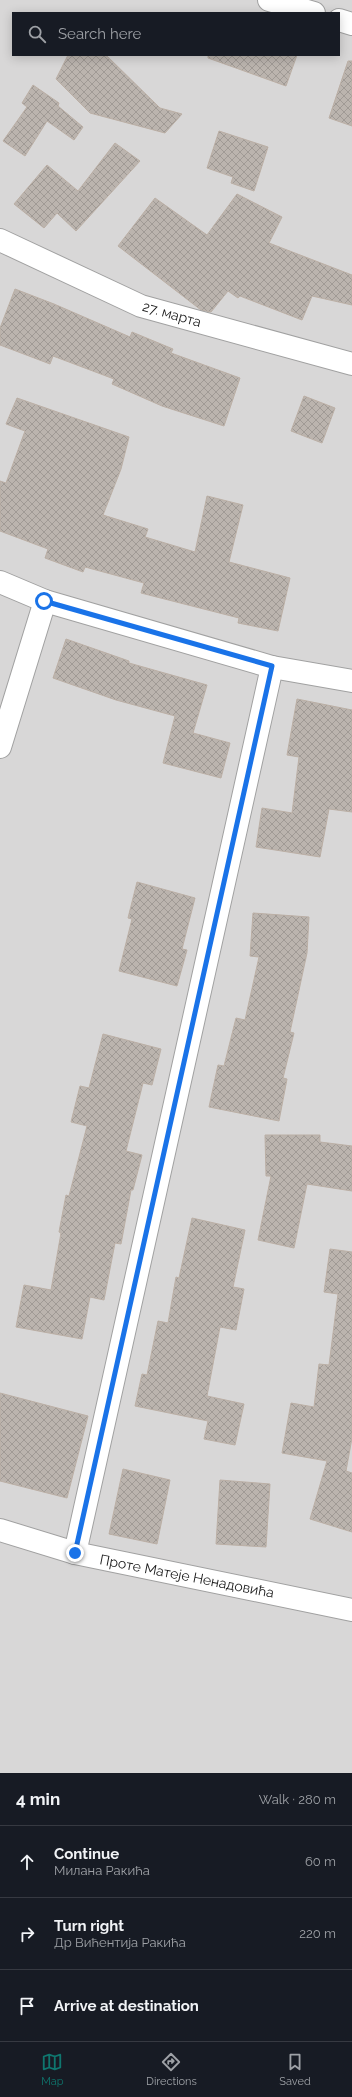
<!DOCTYPE html>
<meta charset="utf-8">
<style>
body{margin:0;font-family:Raleway,sans-serif;background:#242831;color:#f1f3f6}
.stop{position:absolute;width:12px;height:12px;margin:-9px;border:3px solid #1a73e8;border-radius:50%;background:#fff}
.stop.end{background:#1a73e8;border-color:#fff;box-shadow:0 1px 4px #0008}
.list{margin:0;padding:0;list-style:none}
h2{display:flex;justify-content:space-between;align-items:center;height:52px;margin:0;padding:0 16px;font-size:17px}
h2 small{font-size:13px;font-weight:400;color:#9ea1a6}
.list li{display:grid;grid-template-columns:26px 1fr auto;gap:12px;align-items:center;box-sizing:border-box;height:72px;padding:0 16px;border-top:1px solid #363941}
.list b{display:block;font-size:15px;white-space:nowrap}
.list p{margin:0;font-size:13px;white-space:nowrap;color:#9ea1a6}
.list em{font-size:13px;font-style:normal;color:#9ea1a6}
.icon{flex:none;width:22px;height:22px;fill:none;stroke:currentColor;stroke-width:2;stroke-linecap:round;stroke-linejoin:round}
.map{position:relative;flex:none;width:352px;height:1773px;overflow:hidden}
.search{position:absolute;background:#171b24;box-shadow:0 2px 10px #0003;left:12px;right:12px;top:12px;height:44px;display:flex;align-items:center;gap:10px;box-sizing:border-box;padding:0 14px;border-radius:0px;color:#9ea1a6;font-size:15px}
.sheet{height:268px;background:#171b24}
nav{display:flex;justify-content:space-around;align-items:center;box-sizing:border-box;height:56px;border-top:1px solid #363941;background:#171b24;font-size:11px;color:#9ea1a6}
nav a{display:grid;justify-items:center;gap:2px}
nav .on{color:#0f766e}
.map>svg:first-child{display:block}
.residential{fill:#d8d7d7;fill-rule:evenodd}
.building{fill:url(#building-cross-hatch);stroke:#bbafa5}
.lines{fill:none;stroke-linecap:round;stroke-linejoin:round}
.minor-casing{stroke:#a1a1a1;stroke-width:24}
.minor{stroke:#fff;stroke-width:22}
.route{stroke:#1a73e8;stroke-width:5}
.labels{text-anchor:middle;dominant-baseline:central;stroke-width:3;stroke-linejoin:round;paint-order:stroke}
.street-label{font-size:14px;fill:#1a1a1a;stroke:#fff}
</style>
<div class="map">
<svg width="352" height="1773" viewBox="0 0 352 1773">
<defs>
<pattern id="building-cross-hatch" width="8" height="8" patternUnits="userSpaceOnUse"><rect width="8" height="8" fill="#bbb4ae"/><path d="M0 0l8 8M0 8l8-8" fill="none" stroke="#a09a95"/></pattern>
</defs>
<rect width="100%" height="100%" fill="#ebe8e1"/>
<!-- residential -->
<path class="residential" d="M0 0H352V1773H0ZM13 13H339V55H13Z"/>
<!-- building -->
<g class="building">
<path d="M68 55H106L160 108 182 114 165 133 90 113 56 79Z"/>
<path d="M208 55H297L286 86 208 58Z"/>
<path d="M348 61H352V126L329 118Z"/>
<path d="M33 85 59 103 58 106 83 127 74 140 47 121 25 156 3 141 27 107 22 103Z"/>
<path d="M219 131 268 147 254 191 231 183 233 177 207 168Z"/>
<path d="M115 143 140 161 76 231 57 213 44 228 14 204 47 165 78 191Z"/>
<path d="M237 194 282 217 269 243 352 275V305L312 296 302 320 240 296 238 298 228 291 211 312 201 310 118 246 155 198 207 235Z"/>
<path d="M15 289 54 304 130 337 132 332 173 349 171 353 240 378 224 426 162 406 112 384 114 379 53 356 50 364 0 345V328Z"/>
<path d="M304 396 335 408 322 443 291 431Z"/>
<path d="M17 398 129 437 121 469 103 515 148 529 145 537 195 552 207 496 243 505 229 562 290 578 278 631 238 623 239 618 141 593 144 583 85 567 83 572 45 558 48 549 0 531V481L6 483 25 431 6 424Z"/>
<path d="M66 639 129 661V663L207 685 193 733 230 743 221 778 163 763 175 716 116 700 53 678Z"/>
<path d="M297 699 352 710V812L329 809 320 857 256 847 262 808 292 813 299 757 287 755Z"/>
<path d="M137 882 195 898 182 949 187 950 177 986 119 971 132 919 128 918Z"/>
<path d="M253 913 309 917 307 953 290 1032 294 1033 283 1078 287 1079 279 1121 209 1107 218 1065 224 1066 236 1018 245 1020 259 957 250 956Z"/>
<path d="M103 1034 161 1049 152 1085 143 1083 126 1151 142 1155 133 1190H131L121 1244 115 1243 104 1300 90 1297 82 1339 16 1327 24 1285 51 1290 61 1233 59 1232 66 1195 69 1196 87 1126 71 1122 80 1086 89 1088Z"/>
<path d="M265 1135H320V1142L352 1146V1191L307 1184 294 1248 258 1240 271 1176H266Z"/>
<path d="M192 1218 245 1230 233 1287 244 1289 236 1330 220 1327 207 1396 244 1404 235 1445 204 1439 208 1421 135 1406 142 1374 147 1375 158 1321 168 1323 176 1277 179 1278Z"/>
<path d="M330 1249 352 1252V1438L346 1471 352 1473V1532L310 1519 327 1461 282 1453 291 1403 314 1407 319 1364 329 1365 338 1294 324 1292Z"/>
<path d="M0 1393 88 1416 67 1498 0 1481Z"/>
<path d="M123 1469 170 1480 157 1544 109 1534Z"/>
<path d="M220 1480 270 1484 266 1547 216 1544Z"/>
</g>
<g class="lines">
<defs>
<g id="minor">
<path d="M269 0 314 13"/>
<path d="M339 20 352 24"/>
<path d="M0 240 141 306 352 364"/>
<path d="M0 582 45 601 272 667 352 681"/>
<path d="M0 747 45 601"/>
<path d="M0 1530 75 1553 352 1610"/>
<path d="M75 1553 272 667"/>
</g>
</defs>
<!-- minor casing -->
<use href="#minor" class="minor-casing"/>
<!-- minor -->
<use href="#minor" class="minor"/>
</g>
<g class="lines">
<!-- route -->
<path class="route" d="M44 601 272 666 75 1553"/>
</g>
<g class="labels">
<!-- street labels -->
<g class="street-label">
<text transform="translate(172 314) rotate(16)">27. марта</text>
<text transform="translate(187 1576) rotate(11)">Проте Матеје Ненадовића</text>
</g>
</g>
</svg>
<div class="stop" style="left:44px;top:601px"></div>
<div class="stop end" style="left:75px;top:1553px"></div>
<div class="search"><svg class="icon" aria-label="search" viewBox="0 0 24 24"><circle cx="10" cy="10" r="6"/><path d="M15 15l6 6"/></svg>Search here</div>
</div>
<section class="sheet">
<h2>4 min<small>Walk · 280 m</small></h2>
<ul class="list">
<li><svg class="icon" aria-label="ahead" viewBox="0 0 24 24"><path d="M12 20V5M6 11l6-6 6 6"/></svg><div><b>Continue</b><p>Милана Ракића</p></div><em>60 m</em></li>
<li><svg class="icon" aria-label="right" viewBox="0 0 24 24"><path d="M7 20v-9h11M14 6l5 5-5 5"/></svg><div><b>Turn right</b><p>Др Вићентија Ракића</p></div><em>220 m</em></li>
<li><svg class="icon" aria-label="arrive" viewBox="0 0 24 24"><path d="M6 21V4h12l-3 4 3 4H6"/></svg><div><b>Arrive at destination</b></div></li>
</ul>
</section>
<nav>
<a class="on"><svg class="icon" aria-label="map" viewBox="0 0 24 24"><path d="M3 6l6-2 6 2 6-2v14l-6 2-6-2-6 2zM9 4v14M15 6v14"/></svg>Map</a>
<a><svg class="icon" aria-label="directions" viewBox="0 0 24 24"><path d="M12 3l9 9-9 9-9-9zM9 14v-3h6M13 9l2 2-2 2"/></svg>Directions</a>
<a><svg class="icon" aria-label="saved" viewBox="0 0 24 24"><path d="M7 4h10v16l-5-4-5 4z"/></svg>Saved</a>
</nav>
